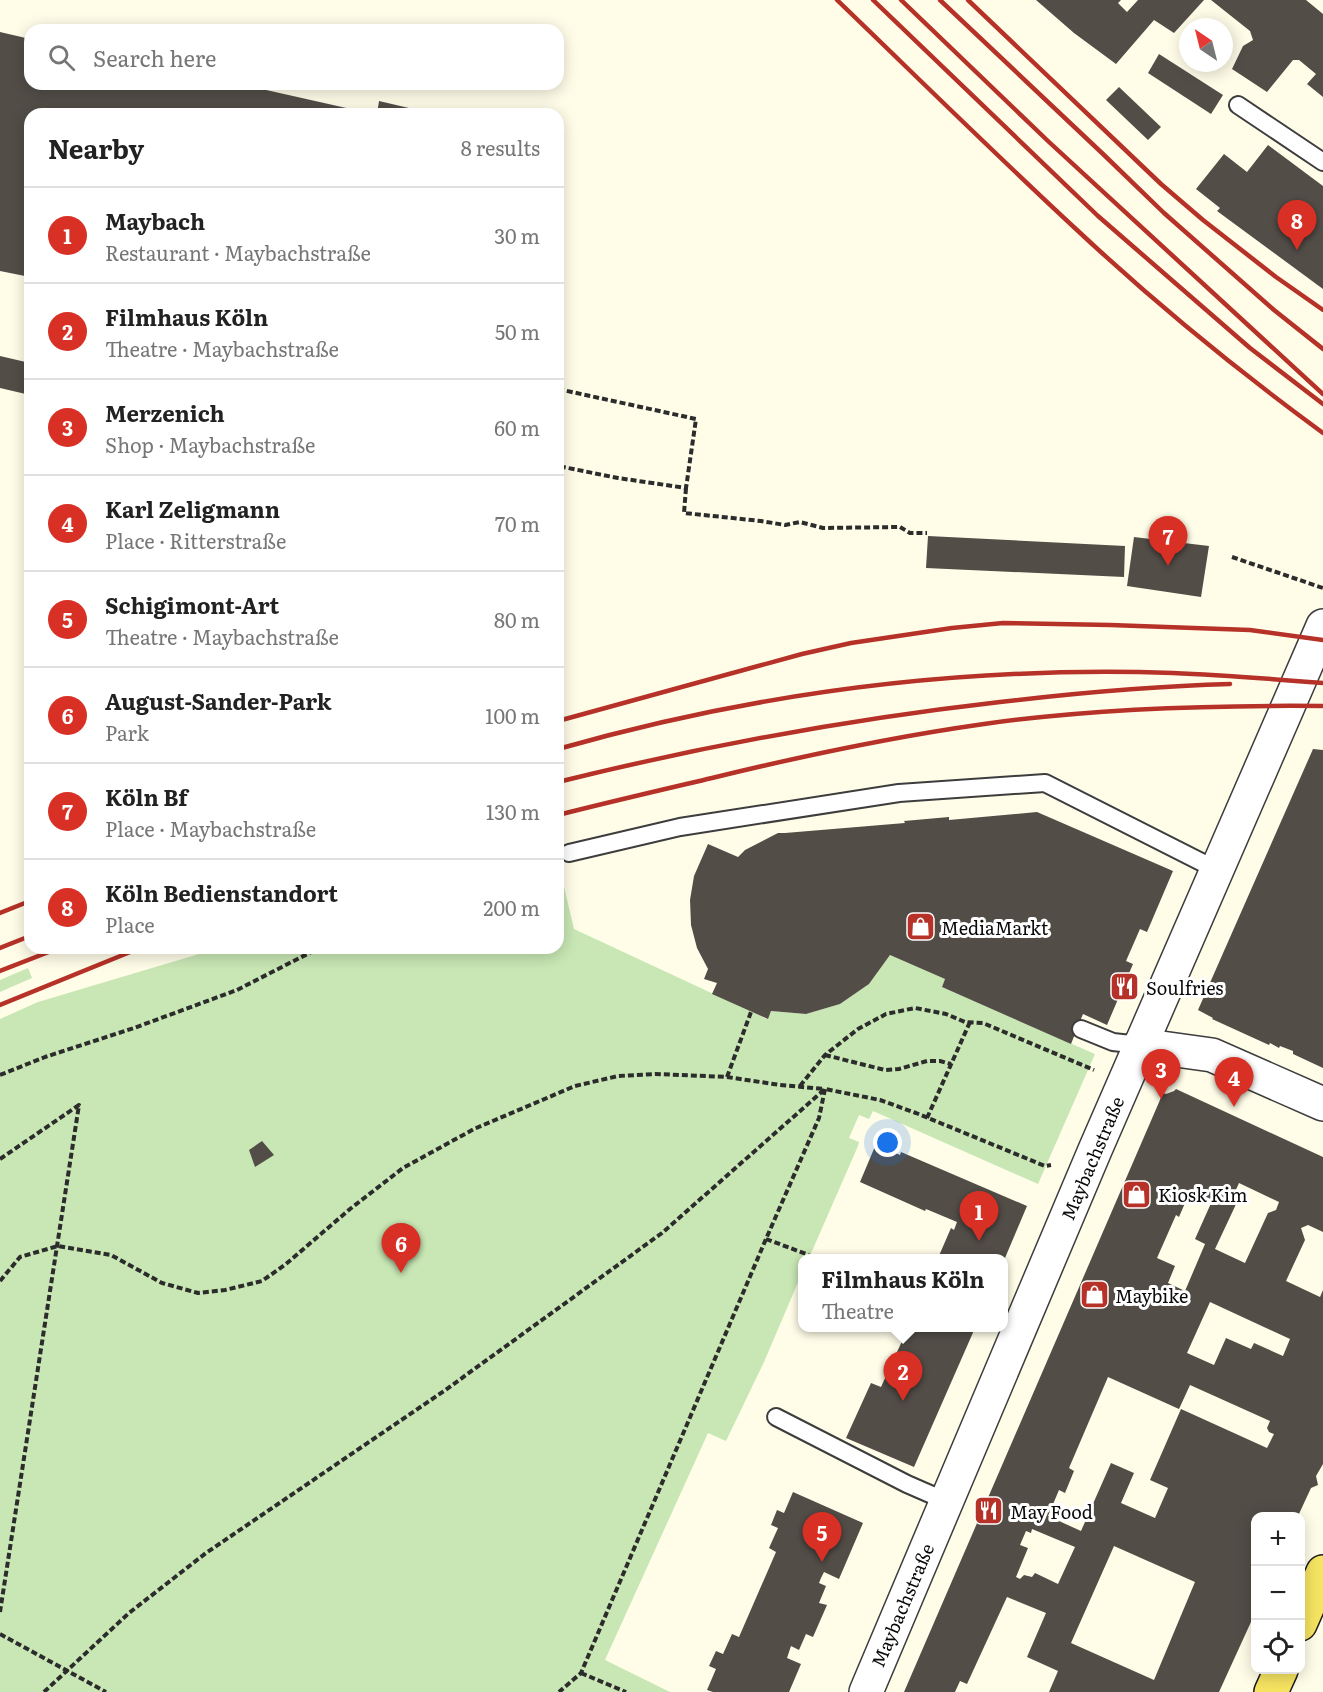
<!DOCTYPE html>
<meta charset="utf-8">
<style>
body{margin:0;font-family:Literata,serif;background:#f2f2f2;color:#222}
.controls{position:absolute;right:18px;bottom:18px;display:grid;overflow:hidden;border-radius:12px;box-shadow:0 3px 15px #0003}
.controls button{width:54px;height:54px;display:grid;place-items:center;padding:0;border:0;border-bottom:2px solid #e0e0e0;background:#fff;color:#222;font:30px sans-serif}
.compass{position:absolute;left:1179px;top:18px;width:54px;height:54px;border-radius:50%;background:#fff;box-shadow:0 3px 15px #0003;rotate:325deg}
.you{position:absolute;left:888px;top:1143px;width:21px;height:21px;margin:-15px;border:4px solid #fff;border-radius:50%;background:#1a73e8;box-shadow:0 0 0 9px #1a73e833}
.badge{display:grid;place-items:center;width:39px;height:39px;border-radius:50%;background:#d93025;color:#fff;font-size:20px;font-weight:700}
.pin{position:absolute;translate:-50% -50px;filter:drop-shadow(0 2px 3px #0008)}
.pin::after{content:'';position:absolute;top:32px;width:21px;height:18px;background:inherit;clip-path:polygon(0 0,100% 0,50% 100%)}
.popup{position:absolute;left:798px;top:1254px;width:210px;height:78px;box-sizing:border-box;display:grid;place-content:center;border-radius:12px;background:#fff;filter:drop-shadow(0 2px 4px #0005);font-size:20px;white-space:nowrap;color:#767676}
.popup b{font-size:22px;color:#222}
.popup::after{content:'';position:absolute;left:50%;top:100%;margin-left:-12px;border:12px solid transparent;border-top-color:#fff}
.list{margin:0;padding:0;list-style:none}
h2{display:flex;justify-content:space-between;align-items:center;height:78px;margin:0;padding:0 24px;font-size:26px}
h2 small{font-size:20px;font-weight:400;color:#767676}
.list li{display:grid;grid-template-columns:39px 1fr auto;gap:18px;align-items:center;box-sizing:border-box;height:96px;padding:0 24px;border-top:2px solid #e0e0e0}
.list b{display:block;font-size:22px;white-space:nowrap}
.list p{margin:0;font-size:20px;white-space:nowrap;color:#767676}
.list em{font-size:20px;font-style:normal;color:#767676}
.icon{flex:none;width:33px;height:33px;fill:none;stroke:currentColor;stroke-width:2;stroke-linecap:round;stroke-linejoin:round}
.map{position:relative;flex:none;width:1323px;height:1692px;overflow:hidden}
.search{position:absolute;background:#fff;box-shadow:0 3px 15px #0003;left:24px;top:24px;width:540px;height:66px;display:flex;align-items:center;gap:15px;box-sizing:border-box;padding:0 21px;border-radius:18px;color:#767676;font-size:22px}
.panel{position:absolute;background:#fff;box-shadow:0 3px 15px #0003;left:24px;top:108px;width:540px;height:846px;border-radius:18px}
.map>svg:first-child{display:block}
.green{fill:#c8e7b4}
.building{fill:#524d47;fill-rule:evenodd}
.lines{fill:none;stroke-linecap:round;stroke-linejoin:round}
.lane-casing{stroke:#3d3d3d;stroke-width:20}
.street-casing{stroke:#3d3d3d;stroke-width:36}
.primary-casing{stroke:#1b1b1b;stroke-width:36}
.path{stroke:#2c2c2c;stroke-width:4;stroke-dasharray:6 3;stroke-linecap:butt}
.lane{stroke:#fff;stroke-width:16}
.street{stroke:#fff;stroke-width:33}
.primary{stroke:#f5e361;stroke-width:33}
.rail{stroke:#b63127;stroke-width:4.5}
.labels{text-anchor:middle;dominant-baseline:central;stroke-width:6;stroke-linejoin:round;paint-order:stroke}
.poi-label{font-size:18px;fill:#0a0a0a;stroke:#fff;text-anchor:start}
.street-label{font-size:18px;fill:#0a0a0a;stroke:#fff}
</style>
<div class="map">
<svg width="1323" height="1692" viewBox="0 0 1323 1692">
<rect width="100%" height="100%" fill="#fffde8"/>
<!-- green -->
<g class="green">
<path d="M558 861 574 929 767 1019 771 1011 806 1014 840 1004 869 984 890 955 945 979 942 987 1095 1054 1038 1184 873 1111 869 1119 859 1115 849 1138 859 1142 858 1146 809 1258H802V1273L764 1362 726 1441 708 1433 605 1660 670 1692H0V1019L38 1002 219 948H558Z"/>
<path d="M28 968 32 978 0 992V980Z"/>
</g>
<!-- building -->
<g class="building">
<path d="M1036 0H1121L1118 3 1127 12 1138 0H1204L1174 33 1154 20 1116 64 1074 33Z"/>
<path d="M1211 0H1306L1323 14V97L1307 84 1316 74 1299 60H1293L1267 92 1232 69 1243 46 1253 40 1250 31Z"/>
<path d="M0 32 30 39V84H239L373 114H30V277L0 271Z"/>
<path d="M1159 54 1223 95 1211 114 1148 73Z"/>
<path d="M1119 87 1161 127 1148 140 1106 100Z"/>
<path d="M379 101 426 112V114H377Z"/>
<path d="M1268 145 1323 186V289L1217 211 1220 208 1196 189 1224 154 1247 172Z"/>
<path d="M0 356 30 363V395L0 388Z"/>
<path d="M928 536 1125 546 1124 577 926 568Z"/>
<path d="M1134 537 1209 546 1201 597 1127 586Z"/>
<path d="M1313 749 1323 750V1068L1293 1054V1051L1280 1046 1279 1048 1270 1043 1269 1045 1212 1019 1213 1018 1198 1010Z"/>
<path d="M1037 812 1173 871 1147 932 1140 929 1126 961 1133 964 1107 1025 1083 1014 1071 1044 942 987 945 979 890 955 869 984 840 1004 806 1014 771 1011 768 1019 712 994 717 983 704 979 708 969 697 948 691 925 690 900 694 876 708 844 738 857 745 850 778 833H785L905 823 904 821 949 817V820Z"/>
<path d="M1176 1089 1323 1157V1232L1308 1225 1301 1228 1305 1240 1286 1281 1320 1297 1323 1290V1464L1316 1476 1318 1485 1311 1488 1298 1516H1256V1611L1219 1692H1049L1058 1671 1027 1657 1046 1613 1007 1597 967 1684 960 1681 955 1692H904L1163 1093 1166 1094 1174 1091ZM1239 1183 1279 1202 1276 1210 1268 1213 1245 1263 1215 1249 1238 1200 1235 1192ZM1187 1190 1212 1201 1195 1239 1205 1244 1185 1291 1168 1283 1175 1266 1157 1258 1176 1215 1179 1217 1185 1203 1182 1201ZM1210 1302 1290 1339 1283 1356 1254 1343 1251 1349 1226 1338 1214 1365 1187 1353ZM1108 1377 1179 1409 1190 1385 1270 1421 1267 1428 1269 1432 1274 1434 1267 1448 1181 1409 1150 1480 1168 1488 1155 1518 1121 1503 1134 1473 1111 1463 1081 1531 1048 1516 1059 1490 1065 1493 1074 1471 1069 1468ZM1032 1529 1075 1547 1058 1584 1035 1573 1032 1577 1024 1575 1020 1579 1016 1577 1028 1548 1020 1545 1026 1531 1031 1533ZM1114 1546 1195 1582 1154 1680 1071 1643Z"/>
<path d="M262 1141 274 1155 255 1167 249 1150Z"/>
<path d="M876 1144 900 1155 901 1152 1027 1206 1005 1258H938L951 1228 954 1230 957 1222 926 1209 925 1211 860 1182Z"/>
<path d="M908 1328H975L914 1467 846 1438 871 1383 881 1387Z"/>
<path d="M793 1492 863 1523 839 1579 824 1572 821 1578 819 1583 826 1586 819 1603 827 1605 813 1637 806 1634 799 1650 791 1646 787 1658 801 1664 789 1692H713L707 1690 716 1669 709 1666 716 1651 723 1654 732 1634 739 1637 776 1552 769 1548 778 1528 771 1525 777 1510 784 1513Z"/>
</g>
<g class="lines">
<defs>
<g id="lane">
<path d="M1238 105 1323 162"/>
<path d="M569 853 680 827 899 793 1045 783 1217 870"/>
<path d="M1081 1029 1113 1042 1140 1045"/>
<path d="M776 1417 907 1484 946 1501"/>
</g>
<g id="street">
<path d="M1140 1045 1212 1055 1323 1104"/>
<path d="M866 1692 1095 1150 1323 626"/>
</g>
<g id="primary">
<path d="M1300 1624 1323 1572"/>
<path d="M1271 1692 1281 1670"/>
</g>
</defs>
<!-- lane casing -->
<use href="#lane" class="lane-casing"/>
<!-- street casing -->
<use href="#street" class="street-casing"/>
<!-- primary casing -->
<use href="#primary" class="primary-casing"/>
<!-- path -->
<g class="path">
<path d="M558 389 696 419 686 488 618 478 558 466"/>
<path d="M686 488 684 513 761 521 785 525 800 522 823 528 900 527 910 533H927"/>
<path d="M1232 557 1323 588"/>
<path d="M825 1055 885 1070 899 1069 927 1061H940L951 1064"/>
<path d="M0 1075 45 1057 134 1028 237 990 319 948"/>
<path d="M727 1077 751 1012"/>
<path d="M800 1086 825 1055 858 1029 886 1014 915 1008 946 1014 965 1022 983 1023 1094 1070"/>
<path d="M927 1118 970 1022"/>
<path d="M0 1159 79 1105 0 1612"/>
<path d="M766 1239 809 1255"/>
<path d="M0 1281 20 1257 58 1246 111 1255 162 1283 198 1293 225 1290 262 1281 286 1264 350 1209 403 1168 474 1129 575 1086 618 1076 655 1074 727 1077 780 1085 825 1089 819 1118 766 1239 581 1673 559 1692"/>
<path d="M0 1634 106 1692"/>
<path d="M581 1673 626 1692"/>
<path d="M44 1692 129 1613 206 1553 444 1391 662 1233 825 1089 880 1100 916 1113 1045 1166 1051 1165"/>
</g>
<!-- lane -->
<use href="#lane" class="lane"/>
<!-- street -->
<use href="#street" class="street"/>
<!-- primary -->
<use href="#primary" class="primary"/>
<!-- rail -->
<g class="rail">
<path d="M837 0C917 77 996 155 1077 230 1155 303 1237 370 1323 433"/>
<path d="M873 0 1098 216 1250 348 1323 404"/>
<path d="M901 0 1049 142 1323 394"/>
<path d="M940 0 1103 154 1164 213 1274 310 1323 349"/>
<path d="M968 0 1161 184 1203 220 1276 277 1323 310"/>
<path d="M558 721 802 654 851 643 952 628 1003 623 1110 625 1250 630 1323 640"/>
<path d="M558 749C758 692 966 666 1173 673 1223 675 1273 679 1323 683"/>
<path d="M558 782C703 746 851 719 1000 702 1077 693 1153 686 1230 684"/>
<path d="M558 815C609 802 661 790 712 778 802 756 892 737 984 724 1095 708 1210 705 1323 706"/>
<path d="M0 913 30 901"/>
<path d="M0 948 30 936"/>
<path d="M0 971 59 948"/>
<path d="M0 1005 140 948"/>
</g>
</g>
<!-- icons -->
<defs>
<symbol id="shop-square" viewBox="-11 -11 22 22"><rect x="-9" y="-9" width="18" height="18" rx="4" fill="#b63127" stroke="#fff"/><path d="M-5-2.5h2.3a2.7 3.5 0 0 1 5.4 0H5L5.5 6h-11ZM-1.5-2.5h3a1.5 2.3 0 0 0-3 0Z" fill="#fff"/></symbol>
<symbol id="restaurant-square" viewBox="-11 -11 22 22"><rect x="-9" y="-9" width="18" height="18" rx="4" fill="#b63127" stroke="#fff"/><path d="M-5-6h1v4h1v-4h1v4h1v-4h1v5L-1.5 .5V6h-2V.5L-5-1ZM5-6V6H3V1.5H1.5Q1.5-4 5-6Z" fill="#fff"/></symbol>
</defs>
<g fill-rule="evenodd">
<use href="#shop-square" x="904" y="910" width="33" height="33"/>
<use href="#restaurant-square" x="1108" y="970" width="33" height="33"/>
<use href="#shop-square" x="1120" y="1178" width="33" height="33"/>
<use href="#shop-square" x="1078" y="1278" width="33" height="33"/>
<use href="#restaurant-square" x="972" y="1494" width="33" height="33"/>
</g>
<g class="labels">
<!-- poi labels -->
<g class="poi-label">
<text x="941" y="927">MediaMarkt</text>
<text x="1146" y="987">Soulfries</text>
<text x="1158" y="1194">Kiosk Kim</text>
<text x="1115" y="1295">Maybike</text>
<text x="1010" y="1511">May Food</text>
</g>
<!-- street labels -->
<g class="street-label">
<text transform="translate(1092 1158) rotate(-67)">Maybachstraße</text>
<text transform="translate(902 1605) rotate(-67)">Maybachstraße</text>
</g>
</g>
</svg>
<div class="controls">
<button>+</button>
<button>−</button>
<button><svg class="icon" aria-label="locate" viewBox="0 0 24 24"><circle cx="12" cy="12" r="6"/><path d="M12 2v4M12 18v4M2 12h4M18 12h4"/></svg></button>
</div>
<svg class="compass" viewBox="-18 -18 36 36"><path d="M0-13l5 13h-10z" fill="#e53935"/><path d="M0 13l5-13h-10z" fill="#767676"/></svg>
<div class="you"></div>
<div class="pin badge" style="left:979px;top:1241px">1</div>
<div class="pin badge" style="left:903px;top:1401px">2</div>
<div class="popup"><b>Filmhaus Köln</b>Theatre</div>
<div class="pin badge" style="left:1161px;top:1099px">3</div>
<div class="pin badge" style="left:1234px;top:1107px">4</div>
<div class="pin badge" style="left:822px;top:1562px">5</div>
<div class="pin badge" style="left:401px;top:1273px">6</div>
<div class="pin badge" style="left:1168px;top:566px">7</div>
<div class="pin badge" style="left:1297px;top:250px">8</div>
<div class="search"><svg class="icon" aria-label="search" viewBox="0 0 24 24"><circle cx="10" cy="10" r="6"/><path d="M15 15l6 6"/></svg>Search here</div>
<section class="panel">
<h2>Nearby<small>8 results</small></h2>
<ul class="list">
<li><span class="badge">1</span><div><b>Maybach</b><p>Restaurant · Maybachstraße</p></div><em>30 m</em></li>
<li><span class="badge">2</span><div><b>Filmhaus Köln</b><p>Theatre · Maybachstraße</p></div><em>50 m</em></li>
<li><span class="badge">3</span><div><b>Merzenich</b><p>Shop · Maybachstraße</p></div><em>60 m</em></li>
<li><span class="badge">4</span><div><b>Karl Zeligmann</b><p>Place · Ritterstraße</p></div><em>70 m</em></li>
<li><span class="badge">5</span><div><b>Schigimont-Art</b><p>Theatre · Maybachstraße</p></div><em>80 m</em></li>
<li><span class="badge">6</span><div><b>August-Sander-Park</b><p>Park</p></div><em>100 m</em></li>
<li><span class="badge">7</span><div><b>Köln Bf</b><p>Place · Maybachstraße</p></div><em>130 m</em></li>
<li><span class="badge">8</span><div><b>Köln Bedienstandort</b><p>Place</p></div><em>200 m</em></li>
</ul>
</section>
</div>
